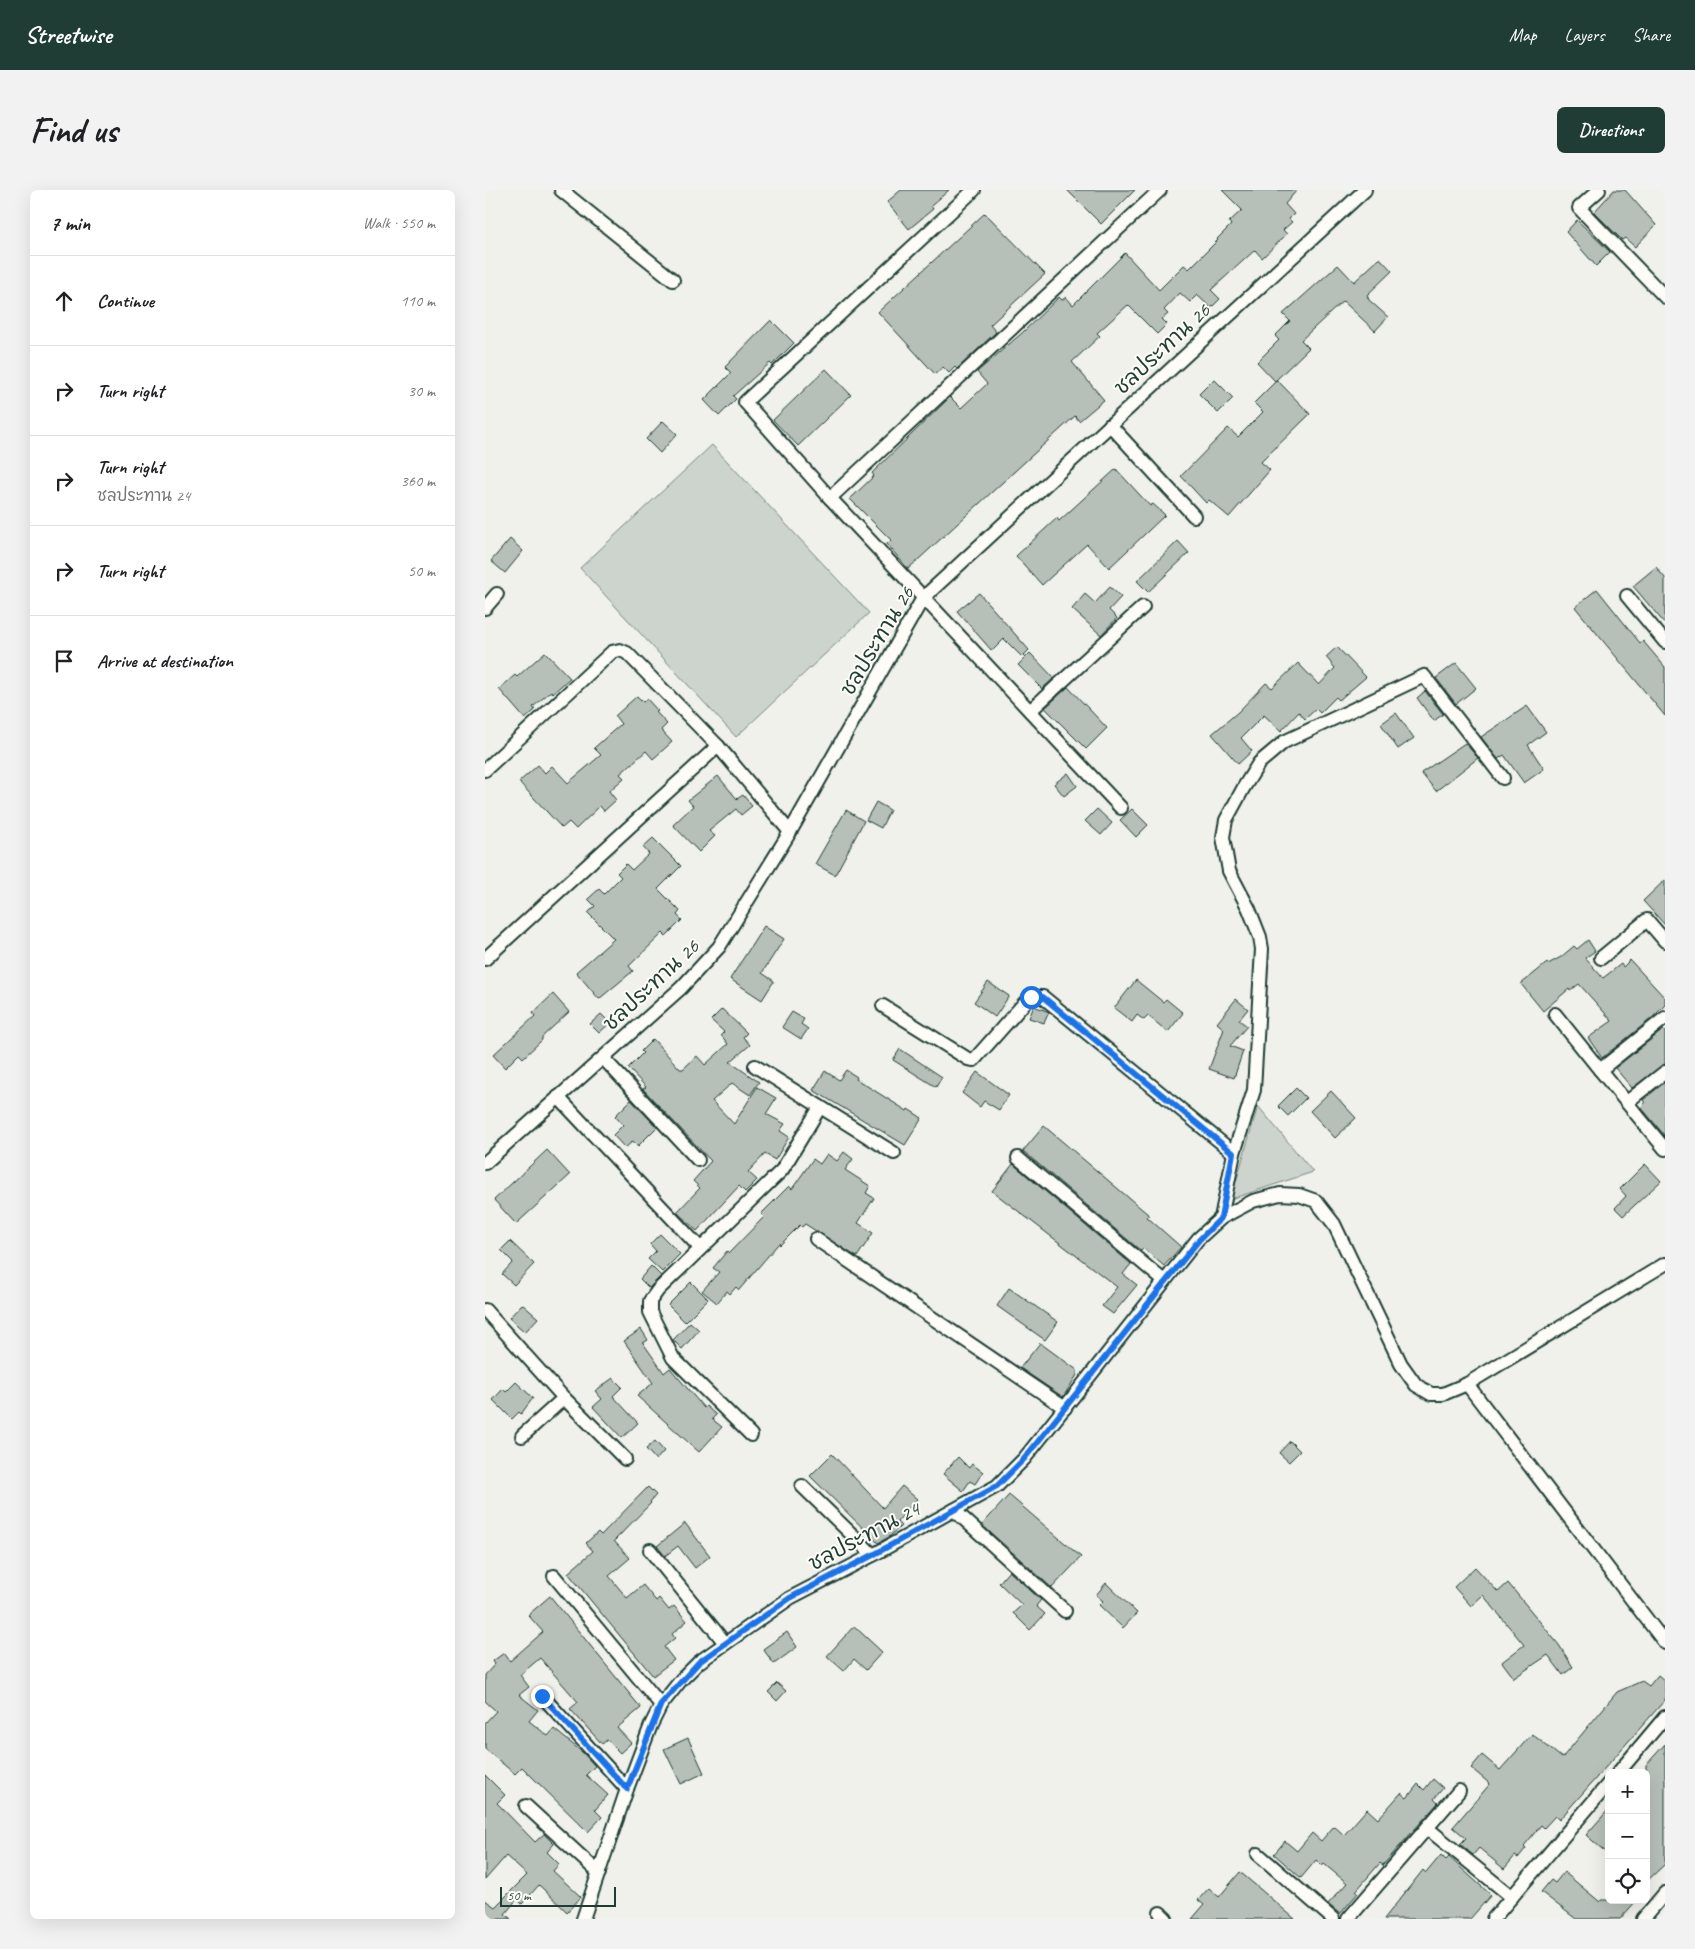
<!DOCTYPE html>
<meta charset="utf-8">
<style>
body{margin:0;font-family:Caveat,"Playpen Sans Thai",sans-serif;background:#f2f2f2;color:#202124}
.controls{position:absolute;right:15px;bottom:15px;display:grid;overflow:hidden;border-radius:8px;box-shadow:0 5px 20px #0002}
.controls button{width:45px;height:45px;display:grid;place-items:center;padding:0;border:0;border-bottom:1px solid #e0e0e0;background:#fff;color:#202124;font:25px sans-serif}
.scale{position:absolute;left:15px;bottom:12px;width:116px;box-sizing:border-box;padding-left:5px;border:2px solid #1f3d34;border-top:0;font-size:14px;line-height:18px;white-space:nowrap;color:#1f3d34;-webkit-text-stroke:4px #fdfcf7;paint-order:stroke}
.stop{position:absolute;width:15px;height:15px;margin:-11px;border:4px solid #1a73e8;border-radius:50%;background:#fff}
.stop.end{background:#1a73e8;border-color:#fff;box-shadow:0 1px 5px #0008}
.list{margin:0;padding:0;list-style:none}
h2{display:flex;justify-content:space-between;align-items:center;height:65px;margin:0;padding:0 20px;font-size:21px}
h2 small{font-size:16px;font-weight:400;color:#757577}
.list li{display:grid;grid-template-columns:32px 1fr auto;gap:15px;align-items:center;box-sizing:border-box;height:90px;padding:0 20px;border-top:1px solid #e0e0e0}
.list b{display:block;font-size:19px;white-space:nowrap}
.list p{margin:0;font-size:16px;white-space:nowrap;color:#757577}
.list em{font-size:16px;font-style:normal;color:#757577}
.icon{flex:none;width:28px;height:28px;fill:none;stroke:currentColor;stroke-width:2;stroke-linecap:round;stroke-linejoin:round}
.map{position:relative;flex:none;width:1180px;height:1729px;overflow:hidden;border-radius:8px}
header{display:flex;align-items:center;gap:30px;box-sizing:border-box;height:70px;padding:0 25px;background:#1f3d34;color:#fff}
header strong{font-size:24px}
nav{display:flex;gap:28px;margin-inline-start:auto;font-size:18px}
.intro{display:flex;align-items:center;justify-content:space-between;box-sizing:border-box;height:120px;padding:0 30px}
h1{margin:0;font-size:35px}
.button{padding:12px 22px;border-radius:8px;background:#1f3d34;color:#fff;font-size:18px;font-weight:700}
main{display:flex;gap:30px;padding:0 30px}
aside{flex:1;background:#fff;border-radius:8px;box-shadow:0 5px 20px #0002}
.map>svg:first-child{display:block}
.green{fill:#cdd3cd;stroke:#768880}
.building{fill:#b6bfb8;stroke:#1f3d34}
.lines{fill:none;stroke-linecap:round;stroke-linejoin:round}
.street-casing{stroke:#1f3d34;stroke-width:16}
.street{stroke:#fdfcf7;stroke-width:12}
.route{stroke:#1a73e8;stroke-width:6}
.labels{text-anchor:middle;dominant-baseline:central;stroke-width:4;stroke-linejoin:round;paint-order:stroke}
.street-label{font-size:21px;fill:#1f3d34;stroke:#fdfcf7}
</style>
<header>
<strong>Streetwise</strong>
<nav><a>Map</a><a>Layers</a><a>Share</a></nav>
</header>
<div class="intro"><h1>Find us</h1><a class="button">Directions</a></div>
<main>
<aside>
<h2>7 min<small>Walk · 550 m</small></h2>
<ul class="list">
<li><svg class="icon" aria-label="ahead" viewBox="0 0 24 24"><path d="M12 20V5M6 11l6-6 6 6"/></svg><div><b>Continue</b></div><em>110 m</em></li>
<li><svg class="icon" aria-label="right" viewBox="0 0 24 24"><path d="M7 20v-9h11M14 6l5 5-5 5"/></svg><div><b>Turn right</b></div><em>30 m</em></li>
<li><svg class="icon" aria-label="right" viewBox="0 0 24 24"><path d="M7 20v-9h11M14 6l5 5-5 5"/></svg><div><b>Turn right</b><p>ชลประทาน 24</p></div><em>360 m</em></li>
<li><svg class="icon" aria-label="right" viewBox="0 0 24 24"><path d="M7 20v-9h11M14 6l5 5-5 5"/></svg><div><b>Turn right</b></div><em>50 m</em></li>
<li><svg class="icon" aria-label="arrive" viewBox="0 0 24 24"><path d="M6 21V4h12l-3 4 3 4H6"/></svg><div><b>Arrive at destination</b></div></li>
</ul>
</aside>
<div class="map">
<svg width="1180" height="1729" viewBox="0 0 1180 1729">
<rect width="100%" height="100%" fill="#f0f1eb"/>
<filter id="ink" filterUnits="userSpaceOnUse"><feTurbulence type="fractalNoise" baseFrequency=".02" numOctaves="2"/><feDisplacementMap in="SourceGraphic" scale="10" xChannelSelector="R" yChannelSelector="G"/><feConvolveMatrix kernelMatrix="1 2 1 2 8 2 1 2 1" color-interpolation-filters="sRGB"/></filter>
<g filter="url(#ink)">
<!-- green -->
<g class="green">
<path d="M227 255 384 423 251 547 95 378Z"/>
<path d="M773 916 828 982 746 1009Z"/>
</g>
<!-- building -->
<g class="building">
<path d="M416 0H464L446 16 448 19 424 39 402 12Z"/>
<path d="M582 0H650L616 34Z"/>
<path d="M737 0H812L800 14 809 24 804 29 807 32 798 40 802 44 777 68 770 60 726 100 735 109 726 118 712 105 705 112 695 103 679 120 683 124 677 129 682 134 672 144 643 115 612 143 615 146 587 172 619 210 594 231 590 226 423 379 402 354 406 350 365 309 389 286 387 283 465 207 476 218 502 194 492 182 537 143 574 107 577 110 581 107 588 115 640 63 674 100 699 75 704 79 733 50 732 49 746 35 744 32 757 20Z"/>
<path d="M1129 0H1140L1171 35 1150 57 1140 48 1137 50 1109 22Z"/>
<path d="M500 23 560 84 505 135 511 142 472 179 470 177 464 183 458 177 450 184 393 122Z"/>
<path d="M1092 30 1125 62 1111 76 1081 42Z"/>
<path d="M895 68 907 81 882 105 884 110 903 127 890 141 858 111 816 150 824 158 790 191 772 172 794 150 790 146 805 131 798 124 853 75 869 92Z"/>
<path d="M286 130 309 153 287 175 285 173 248 206 251 209 234 226 219 210 246 183 240 177Z"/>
<path d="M341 179 366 205 313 256 288 230Z"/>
<path d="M729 189 748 208 733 223 714 204Z"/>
<path d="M792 190 825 224 776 272 785 280 744 327 724 310 721 313 696 286 743 238 753 247 778 222 769 213Z"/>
<path d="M178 231 192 244 175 263 161 249Z"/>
<path d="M631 279 665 316 668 314 680 325 624 378 602 354 557 395 531 366 572 328 574 331Z"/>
<path d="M25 349 38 361 20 383 6 371Z"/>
<path d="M693 351 704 363 663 402 652 391Z"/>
<path d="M1171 377 1180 388V434L1148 396Z"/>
<path d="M625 397 636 407 624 420 632 428 616 445 587 419 600 404 610 413Z"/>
<path d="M1112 399 1155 453 1158 451 1180 477V526L1090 417Z"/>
<path d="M494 403 544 460 537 467 519 449 507 461 472 421Z"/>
<path d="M852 457 881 487 854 510 851 507 835 523 831 519 820 529 814 522 796 541 779 525 756 548 767 561 753 574 727 544 753 522 781 493 787 498 813 473 834 495 850 478 841 467Z"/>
<path d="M60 462 85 488 68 503 66 501 48 517 50 520 40 529 14 499 30 485 32 487Z"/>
<path d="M545 463 569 488 557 499 533 475Z"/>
<path d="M971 473 991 498 971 514 951 488Z"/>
<path d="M583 497 622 538 601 559 560 518Z"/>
<path d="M940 501 958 524 949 531 932 508Z"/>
<path d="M152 506 158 512 162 509 173 521 171 522 182 534 176 540 187 552 168 569 161 561 135 584 139 588 124 601 131 610 119 621 115 616 91 639 84 632 77 638 34 592 53 575 60 583 67 576 83 593 116 565 109 558 136 534 130 526Z"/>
<path d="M1042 516 1061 542 1043 555 1059 579 1039 593 1019 565 1013 569 996 547Z"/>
<path d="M911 523 929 548 913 559 896 534Z"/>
<path d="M980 553 993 568 951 601 936 583Z"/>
<path d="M583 583 592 596 579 606 569 594Z"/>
<path d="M233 586 252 609 258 605 267 616 256 625 251 619 224 641 230 646 214 662 188 635 208 616 203 610Z"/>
<path d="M391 612 405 620 396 638 381 630Z"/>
<path d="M612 619 627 633 616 645 600 631Z"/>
<path d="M647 619 663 635 651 647 635 630Z"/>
<path d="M361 620 379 631 350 685 330 674Z"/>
<path d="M168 648 196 676 173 699 195 721 192 725 197 730 181 746 178 743 144 776 148 781 114 809 91 782 129 749 103 723 110 716 103 709 114 699 119 704 136 687 132 683 141 674 147 680 164 664 158 657Z"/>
<path d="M1180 690V735L1158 711Z"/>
<path d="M279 736 299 749 277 783 289 791 277 810 245 789Z"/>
<path d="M1103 750 1110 761 1100 768 1118 788 1136 774 1138 777 1145 770 1180 808V815L1167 828 1117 868 1103 848 1127 831 1094 794 1085 801 1084 799 1058 821 1036 794 1062 773 1063 774 1076 767 1089 756 1092 759Z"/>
<path d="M651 790 678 812 681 809 698 823 683 842 663 826 659 830 652 825 647 832 629 818Z"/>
<path d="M503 792 524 806 510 827 489 812Z"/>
<path d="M68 804 84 822 57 847V850L38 868 34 864 20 878 8 865 50 826 48 823Z"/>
<path d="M751 809 763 819 754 830 762 836 745 856 758 861 749 888 724 879 739 839 732 833Z"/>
<path d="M549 816 564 822 559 833 544 828Z"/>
<path d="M237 819 262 843 258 847 265 855 245 872 274 892 265 905 247 893 227 911 249 934 272 897 291 908 281 924 300 934 295 941 304 947 290 970 280 964 263 982 272 990 260 1002 254 996 212 1041 192 1022 215 998 208 991 226 971 158 899 161 897 143 878 158 863 156 861 168 849 195 879H198L212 866 220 875 243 854 236 845 239 842 226 830Z"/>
<path d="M307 822 319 829 316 834 323 839 316 849 297 837Z"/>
<path d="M116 824 125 833 114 843 105 834Z"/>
<path d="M1178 840 1180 842V874L1147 898 1130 878Z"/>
<path d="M415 859 457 887 451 897 408 870Z"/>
<path d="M361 880 372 887 371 889 422 921 423 919 437 928 420 955 328 900 340 881 354 890Z"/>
<path d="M492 882 524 905 514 920 499 911 495 917 477 903Z"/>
<path d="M1180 892V946L1156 917 1160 913 1158 910Z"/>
<path d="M811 898 821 908 803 926 793 916Z"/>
<path d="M846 901 871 928 850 948 825 921Z"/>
<path d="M146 910 172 937 153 956 148 951 140 958 128 945 138 935 130 926Z"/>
<path d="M559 936 664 1025 662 1027 696 1057 679 1076 658 1058 656 1061 538 961Z"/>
<path d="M62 960 85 985 31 1034 9 1010Z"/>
<path d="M359 962 368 969 360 980 385 996 381 1003 389 1008 373 1033 388 1043 372 1067 320 1034 317 1037 315 1035 295 1055 294 1053 254 1100 251 1097 245 1104 242 1101 232 1113 217 1101 234 1082 228 1078 242 1061 244 1063 279 1027 276 1024 304 996 307 999 328 969 335 974 342 964 352 971Z"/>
<path d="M528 974 646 1074 638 1084 652 1095 628 1124 617 1116 632 1097 507 1001Z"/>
<path d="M1160 974 1176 991 1138 1026 1130 1018 1141 1006 1135 999Z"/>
<path d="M175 1044 195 1064 177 1082 163 1069 171 1061 165 1054Z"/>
<path d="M25 1051 49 1074 29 1095 17 1084 28 1072 16 1060Z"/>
<path d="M166 1076 176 1086 164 1098 155 1089Z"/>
<path d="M206 1092 223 1109 200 1132 183 1115Z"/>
<path d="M524 1098 573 1132 560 1150 512 1116Z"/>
<path d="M37 1114 53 1128 40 1142 24 1128Z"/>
<path d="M205 1132 214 1140 197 1159 188 1150Z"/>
<path d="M156 1139 163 1150 158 1153 179 1183 185 1178 219 1218 221 1216 231 1225 227 1229 237 1237 214 1262 152 1206 168 1193 139 1151Z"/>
<path d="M555 1153 592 1180V1185L578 1207 535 1178Z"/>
<path d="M128 1188 137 1197 128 1206 153 1233 137 1248 108 1217 117 1209 110 1201Z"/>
<path d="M31 1192 48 1208 36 1224 34 1222 27 1229 8 1210 18 1199 21 1202Z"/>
<path d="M170 1251 179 1261 171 1270 161 1259Z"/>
<path d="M805 1251 815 1261 804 1272 794 1263Z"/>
<path d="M347 1264 398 1318 417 1296 432 1309 412 1332 416 1336 404 1347 393 1353 325 1286Z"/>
<path d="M473 1267 484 1278 487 1274 498 1282 490 1294 485 1291 478 1301 458 1284Z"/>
<path d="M163 1297 171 1305 165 1312 166 1313 129 1351 145 1368 124 1386 142 1408 158 1395 171 1411 174 1408 184 1420 189 1416 202 1431 187 1444 190 1448 179 1457 189 1470 168 1486 83 1383 108 1361 101 1353 113 1342 116 1345Z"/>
<path d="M524 1305 596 1367 567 1398 497 1335Z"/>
<path d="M200 1333 225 1366 210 1378 193 1356 180 1366 172 1356Z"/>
<path d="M990 1377 1013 1402 1023 1393 1074 1455 1088 1477 1078 1485 1063 1465 1029 1488 1017 1472 1039 1455 998 1405 986 1416 969 1397Z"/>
<path d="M524 1381 556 1410 551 1416 560 1424 545 1440 528 1423 537 1415 514 1393Z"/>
<path d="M621 1393 652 1423 638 1438 614 1415 618 1411 611 1405Z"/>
<path d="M65 1406 156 1518 132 1538 146 1553 135 1563 122 1550 117 1554 85 1519 93 1512 55 1468 35 1485 44 1497 34 1505 53 1520 44 1531 63 1546 69 1539 97 1562 110 1576 101 1585 123 1605 110 1620 117 1627 103 1642 37 1577 30 1584 0 1559V1533L11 1521 0 1511V1485L10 1474 8 1471 19 1463 25 1471 58 1442 43 1425Z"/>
<path d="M369 1436 397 1462 381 1480 369 1469 359 1481 342 1466Z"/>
<path d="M302 1442 312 1457 289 1474 278 1459Z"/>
<path d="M1173 1485 1180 1491V1510L1074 1630 1070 1626 1059 1638 1056 1635 1039 1656 1041 1658 1033 1668 1030 1666 1019 1679 994 1658 988 1665 975 1654 981 1648 968 1637 1005 1594 986 1578 997 1565 1015 1580 1047 1544 1077 1568 1132 1502 1157 1491 1164 1496Z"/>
<path d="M292 1493 301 1501 292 1511 283 1502Z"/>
<path d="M203 1548 219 1583 196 1594 179 1559Z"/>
<path d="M1180 1554V1674L1161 1692V1575Z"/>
<path d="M0 1585 20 1605 12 1613 50 1652 59 1644 69 1654 62 1662 74 1674 68 1681 96 1707 82 1722 54 1695 37 1714 32 1709 20 1724 26 1729H0V1710L10 1717 42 1685 21 1666 0 1690Z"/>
<path d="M948 1589 958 1598 949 1609 953 1613 898 1675 895 1673 871 1701 873 1703 855 1724 843 1714 862 1693 839 1674 837 1676 831 1670 816 1688 789 1664 800 1651 812 1661 827 1643 836 1651 849 1636 859 1645 882 1619 893 1629 916 1603 922 1608 933 1594 939 1600Z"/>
<path d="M1124 1619V1665L1101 1645Z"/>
<path d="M956 1665 961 1670 964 1667 1006 1705 985 1729H899L938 1680 941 1683Z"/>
<path d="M755 1682 810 1729H707L719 1715 713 1710 724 1698 734 1707Z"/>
<path d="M1079 1682 1115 1712 1116 1710H1152L1135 1729H1091L1056 1702 1066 1690 1070 1693Z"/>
</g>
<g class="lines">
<defs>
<g id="street">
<path d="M76 0 188 90"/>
<path d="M489 0 260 212 345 308 636 618"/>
<path d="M1114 0 1094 18 1180 107"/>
<path d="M625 235 709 326"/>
<path d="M345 308 675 0"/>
<path d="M1142 406 1180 452"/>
<path d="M0 418 12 404"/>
<path d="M545 521 658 417"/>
<path d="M0 580 127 462 135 460 142 463 233 556 305 642"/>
<path d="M1116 768 1162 730 1180 751"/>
<path d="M0 769 233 556"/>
<path d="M398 816 483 869 489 870 543 809 550 807H558L749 963"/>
<path d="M1070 824 1115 880"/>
<path d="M1180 828 1115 880 1180 959"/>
<path d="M118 868 213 970"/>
<path d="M270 876 409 963"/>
<path d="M73 907 215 1058"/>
<path d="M1142 912 1180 882"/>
<path d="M533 968 679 1091"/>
<path d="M0 973 196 798 234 757 305 642 438 408 880 0"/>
<path d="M736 1028 749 963 769 900 777 759 775 747 764 719 744 681 738 647 741 630 759 597 774 573 799 552 939 486 1018 588"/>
<path d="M331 1049 580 1218"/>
<path d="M0 1120 79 1208 140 1269"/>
<path d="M982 1194 1180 1453"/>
<path d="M266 1245 188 1168 165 1122V1111L173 1100 297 980 335 917"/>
<path d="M37 1246 79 1208"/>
<path d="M317 1296 388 1365"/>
<path d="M469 1320 580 1421"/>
<path d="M165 1360 240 1453"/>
<path d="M69 1386 176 1515"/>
<path d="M57 1506 142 1599"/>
<path d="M1133 1583 1180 1527"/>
<path d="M41 1616 114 1683"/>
<path d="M942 1638 1027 1707"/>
<path d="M773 1664 848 1729"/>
<path d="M675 1723 681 1729"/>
<path d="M98 1729 142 1599 166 1535 176 1515 196 1490 214 1472 305 1408 388 1365 512 1296 539 1269 713 1049 736 1028 768 1011 795 1004 814 1005 831 1011 849 1034 916 1174 931 1195 946 1204H958L982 1194 1180 1074"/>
<path d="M863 1729 974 1601"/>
<path d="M1008 1729 1124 1593"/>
<path d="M1158 1729 1180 1703"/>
</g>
</defs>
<!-- street casing -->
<use href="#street" class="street-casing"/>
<!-- street -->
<use href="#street" class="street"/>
</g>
</g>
<g class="lines" filter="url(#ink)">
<!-- route -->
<path class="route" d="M57 1506 142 1599 176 1514 214 1472 305 1408 388 1365 512 1296 539 1269 714 1050 736 1028 748 963 558 807H546"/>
</g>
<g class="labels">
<!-- street labels -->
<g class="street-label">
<text transform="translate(677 159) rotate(-43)">ชลประทาน 26</text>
<text transform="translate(392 451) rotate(-59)">ชลประทาน 26</text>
<text transform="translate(166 795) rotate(-43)">ชลประทาน 26</text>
<text transform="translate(379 1346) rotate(-28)">ชลประทาน 24</text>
</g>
</g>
</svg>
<div class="controls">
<button>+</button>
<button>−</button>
<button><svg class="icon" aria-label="locate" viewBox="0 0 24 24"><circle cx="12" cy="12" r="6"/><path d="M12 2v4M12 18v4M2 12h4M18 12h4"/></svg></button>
</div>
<div class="scale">50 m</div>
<div class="stop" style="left:546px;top:807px"></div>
<div class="stop end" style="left:57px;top:1506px"></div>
</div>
</main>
